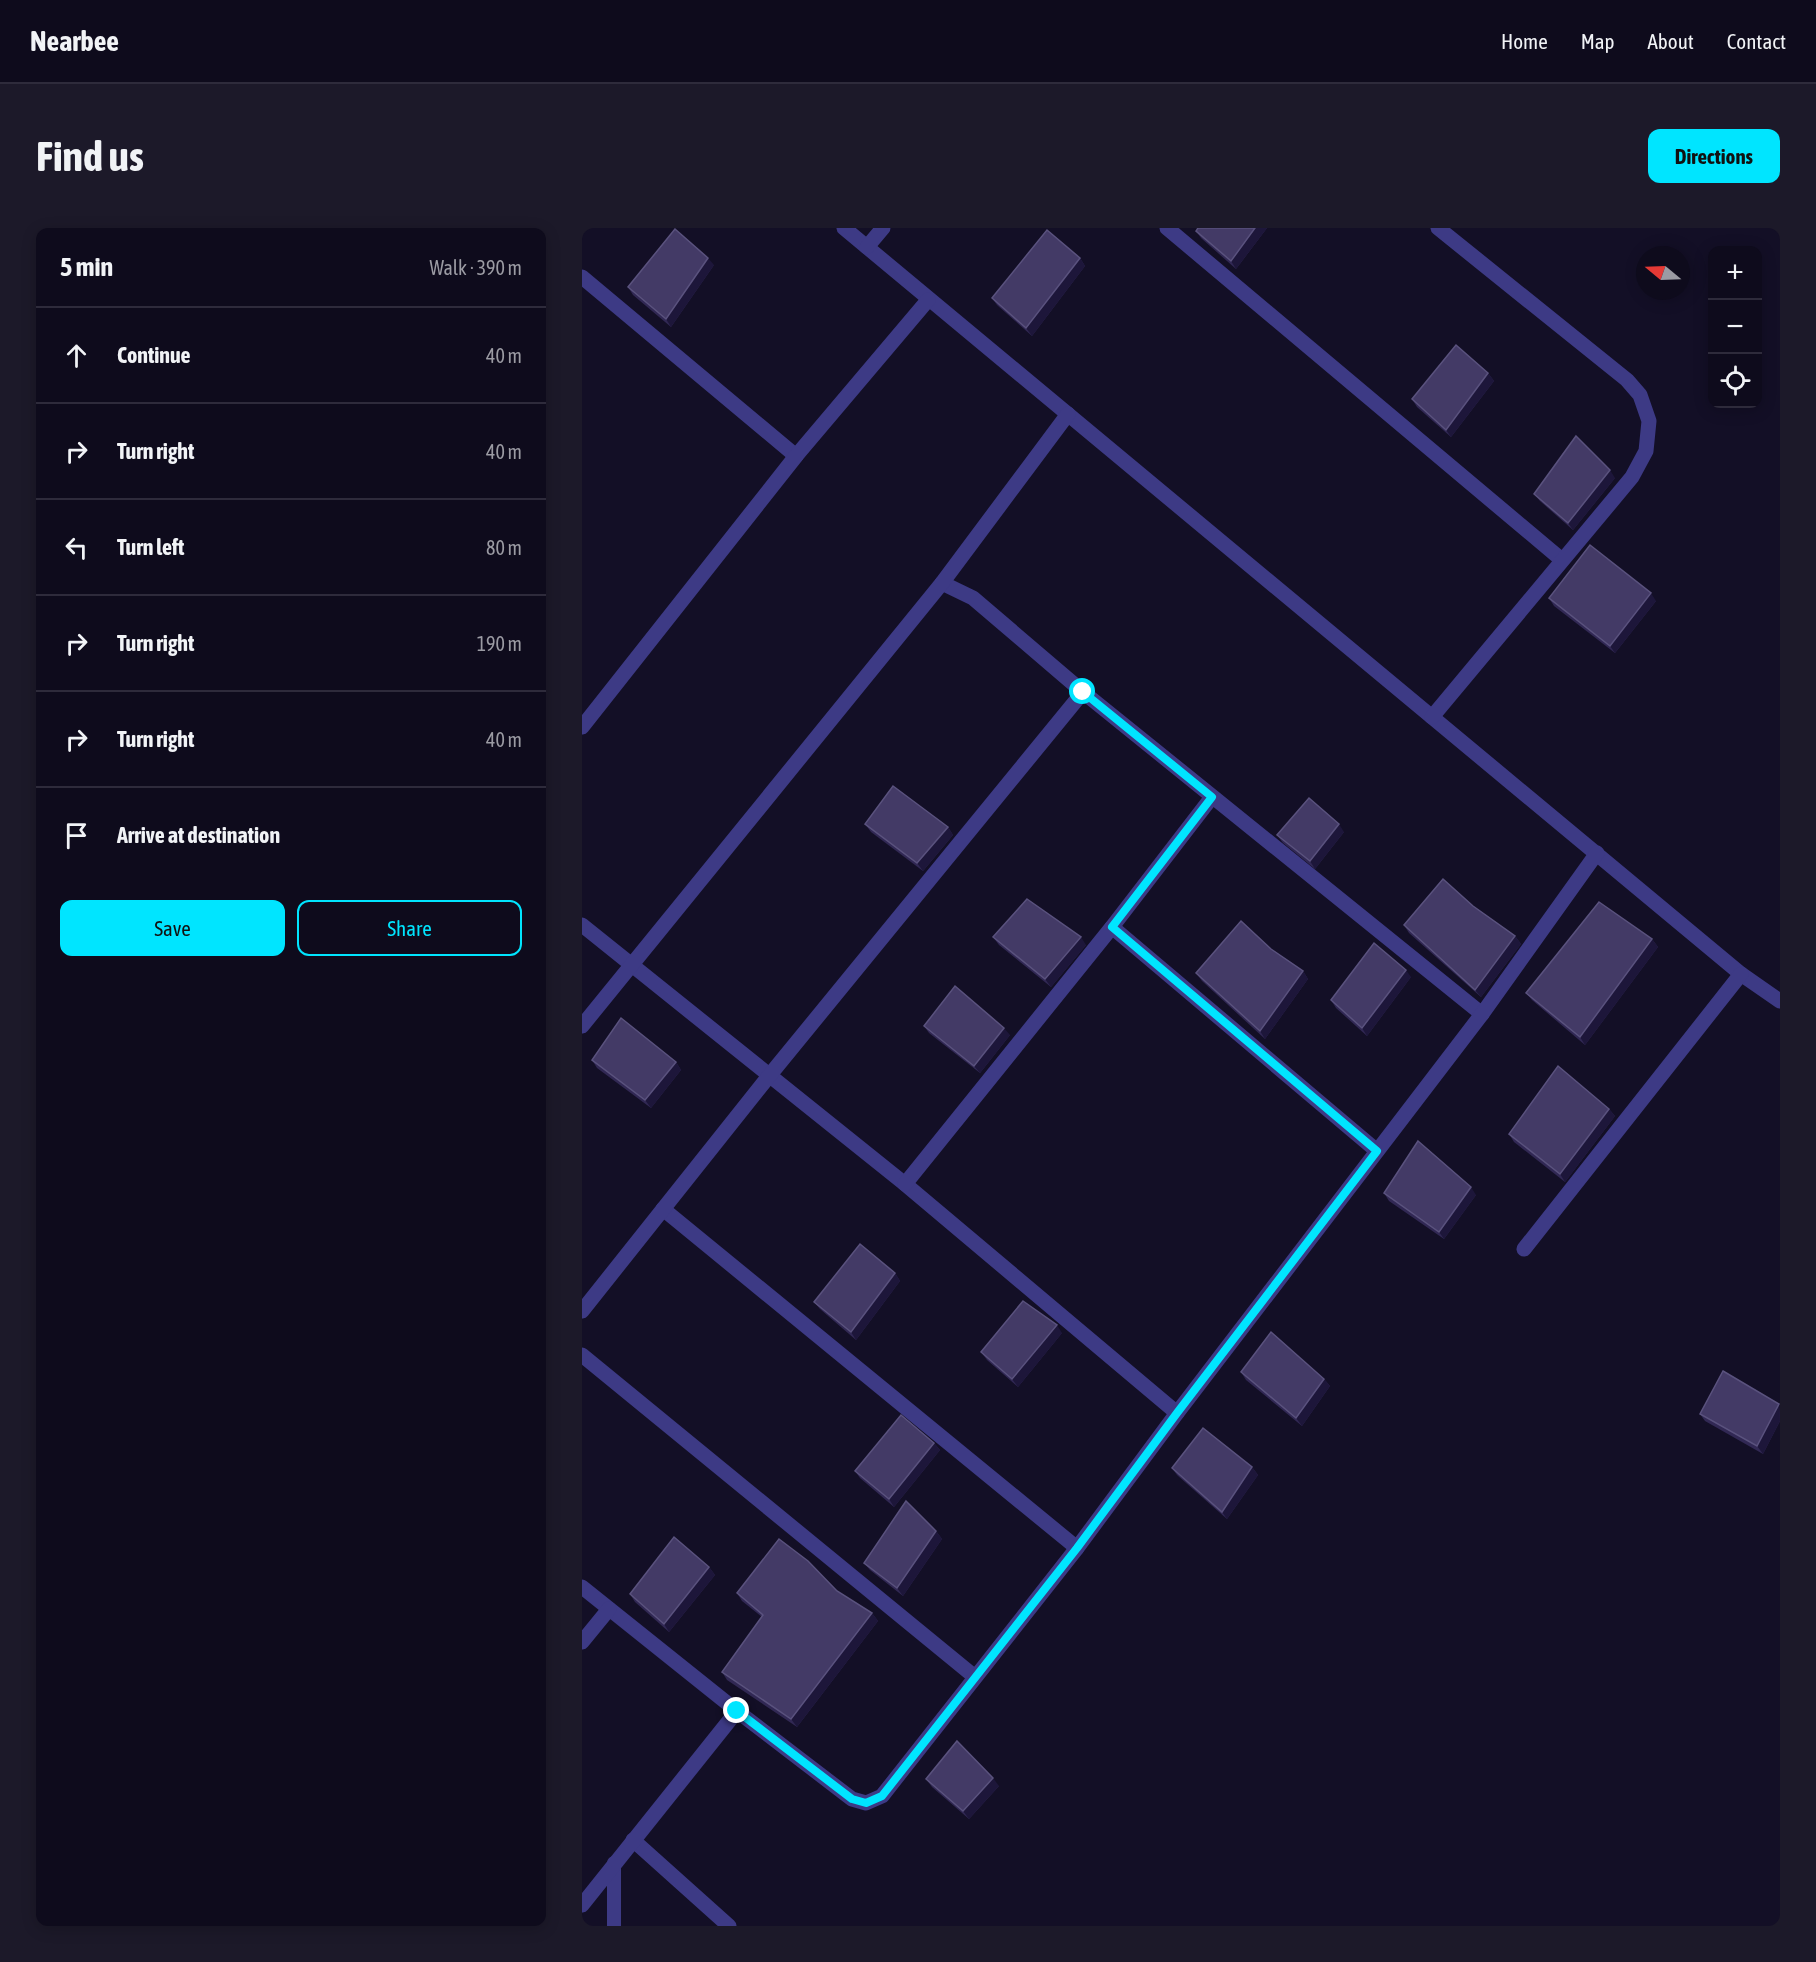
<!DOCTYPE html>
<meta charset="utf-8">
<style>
body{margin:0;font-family:"Asap Condensed",sans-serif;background:#1c1929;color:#f1f3f6}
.controls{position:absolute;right:18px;top:18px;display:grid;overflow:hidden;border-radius:12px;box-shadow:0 3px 15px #0003}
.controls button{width:54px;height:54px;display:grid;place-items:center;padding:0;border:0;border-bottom:2px solid #2e2b3b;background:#0e0b1c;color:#f1f3f6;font:30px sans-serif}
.compass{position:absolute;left:1054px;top:18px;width:54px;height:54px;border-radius:50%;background:#0e0b1c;box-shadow:0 3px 15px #0003;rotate:289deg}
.stop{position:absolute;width:18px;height:18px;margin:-14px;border:4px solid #00e5ff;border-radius:50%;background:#fff}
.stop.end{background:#00e5ff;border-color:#fff;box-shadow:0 2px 6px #0008}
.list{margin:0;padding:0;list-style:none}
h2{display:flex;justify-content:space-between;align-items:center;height:78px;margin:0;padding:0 24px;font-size:26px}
h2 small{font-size:20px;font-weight:400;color:#9b9ba3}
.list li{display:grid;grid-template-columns:39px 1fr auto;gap:18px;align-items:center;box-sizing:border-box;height:96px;padding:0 24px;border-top:2px solid #2e2b3b}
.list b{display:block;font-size:22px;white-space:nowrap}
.list em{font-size:20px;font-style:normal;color:#9b9ba3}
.actions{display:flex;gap:12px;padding:18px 24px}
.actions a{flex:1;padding:14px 0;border:2px solid #00e5ff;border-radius:12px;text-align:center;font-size:21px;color:#00e5ff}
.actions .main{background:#00e5ff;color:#111}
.icon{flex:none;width:33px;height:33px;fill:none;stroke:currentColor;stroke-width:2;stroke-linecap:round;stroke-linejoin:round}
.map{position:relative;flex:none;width:1198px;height:1698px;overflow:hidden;border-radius:12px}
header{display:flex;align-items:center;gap:36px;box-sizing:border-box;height:84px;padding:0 30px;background:#0e0b1c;border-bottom:2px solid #2e2b3b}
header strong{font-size:28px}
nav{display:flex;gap:33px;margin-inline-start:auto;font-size:21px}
.intro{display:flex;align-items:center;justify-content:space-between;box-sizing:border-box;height:144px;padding:0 36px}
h1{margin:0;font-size:42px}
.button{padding:15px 27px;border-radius:12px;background:#00e5ff;color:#111;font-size:21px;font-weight:700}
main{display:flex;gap:36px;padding:0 36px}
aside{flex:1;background:#0e0b1c;border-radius:12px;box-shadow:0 3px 15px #0003}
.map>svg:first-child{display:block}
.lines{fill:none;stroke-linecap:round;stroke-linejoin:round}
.service{stroke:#3d3a85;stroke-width:14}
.minor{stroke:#3d3a85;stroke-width:15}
.wall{fill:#312854}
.shaded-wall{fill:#1d163a}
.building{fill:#433a66;stroke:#5a527e;stroke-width:1.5}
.route{stroke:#00e5ff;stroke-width:8}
</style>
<header>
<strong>Nearbee</strong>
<nav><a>Home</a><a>Map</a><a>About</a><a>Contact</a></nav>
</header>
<div class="intro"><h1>Find us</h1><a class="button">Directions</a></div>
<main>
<aside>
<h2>5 min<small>Walk · 390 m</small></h2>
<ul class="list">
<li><svg class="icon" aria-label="ahead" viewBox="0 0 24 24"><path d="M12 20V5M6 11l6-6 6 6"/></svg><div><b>Continue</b></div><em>40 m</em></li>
<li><svg class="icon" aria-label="right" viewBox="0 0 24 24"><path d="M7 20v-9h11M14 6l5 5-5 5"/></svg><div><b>Turn right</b></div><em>40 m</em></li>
<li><svg class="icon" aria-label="left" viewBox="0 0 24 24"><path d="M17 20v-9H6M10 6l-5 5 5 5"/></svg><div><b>Turn left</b></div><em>80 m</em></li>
<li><svg class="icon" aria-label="right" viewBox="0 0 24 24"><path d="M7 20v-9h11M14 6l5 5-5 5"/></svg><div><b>Turn right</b></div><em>190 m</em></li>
<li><svg class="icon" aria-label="right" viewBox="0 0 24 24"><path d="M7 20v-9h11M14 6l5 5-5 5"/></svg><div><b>Turn right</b></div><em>40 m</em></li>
<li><svg class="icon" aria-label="arrive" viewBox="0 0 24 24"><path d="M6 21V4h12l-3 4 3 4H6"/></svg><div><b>Arrive at destination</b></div></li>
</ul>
<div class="actions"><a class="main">Save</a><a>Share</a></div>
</aside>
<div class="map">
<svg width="1198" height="1698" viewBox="0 0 1198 1698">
<rect width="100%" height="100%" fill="#130f26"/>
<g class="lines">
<!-- service -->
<path class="service" d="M32 1698V1635"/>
<!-- minor -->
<g class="minor">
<path d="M262 0 1159 746 1198 773"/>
<path d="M585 0 980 332"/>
<path d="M285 19 301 0"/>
<path d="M0 49 214 228"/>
<path d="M360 355 391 370 501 464 900 786"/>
<path d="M850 489 1050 249 1064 223 1067 193 1058 167 1045 152 856 0"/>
<path d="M0 499 214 228 346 72"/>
<path d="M0 697 323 956 595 1185"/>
<path d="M530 699 795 923"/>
<path d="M0 798 360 355 486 186"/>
<path d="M323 956 530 699 630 569"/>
<path d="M81 981 495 1320"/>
<path d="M942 1021 1159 746"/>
<path d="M0 1083 187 848 501 464"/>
<path d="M0 1127 393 1449"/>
<path d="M0 1359 155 1483 270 1571 284 1575 300 1568 495 1320 595 1185 900 786 1015 625"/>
<path d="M0 1414 27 1381"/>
<path d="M51 1612 147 1698"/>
<path d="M0 1677 155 1483"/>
</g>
</g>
<!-- wall -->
<g class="wall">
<path d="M616 0H685L654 41 619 10 614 3Z"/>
<path d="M498 30 503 38 450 108 415 77 410 70Z"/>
<path d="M132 37 89 99 51 67 46 59Z"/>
<path d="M906 145 912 153 869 209 835 179 830 171Z"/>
<path d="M1033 250 991 302 958 273 952 266Z"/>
<path d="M967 370 1074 373 1033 425 972 378Z"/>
<path d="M283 596 366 599 371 607 341 643 289 604Z"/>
<path d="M762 604 733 641 701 615 695 607Z"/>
<path d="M891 678 933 708 939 716 899 769 827 705 822 697Z"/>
<path d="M411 709 504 717 469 759 417 717Z"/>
<path d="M1070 711 1076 719 1003 817 950 772 944 765Z"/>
<path d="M689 721 721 743 726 751 683 811 620 753 614 745Z"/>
<path d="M829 749 785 808 754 780 749 772Z"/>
<path d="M342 798 428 807 398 845 347 805Z"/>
<path d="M10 832 94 834 99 842 69 880 15 840Z"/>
<path d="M1027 881 1033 888 983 954 932 914 927 906Z"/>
<path d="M802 965 894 967 862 1011 807 973Z"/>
<path d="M313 1045 318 1053 274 1112 238 1081 232 1074Z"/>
<path d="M480 1105 436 1159 405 1132 399 1124Z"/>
<path d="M659 1144 742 1151 748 1158 720 1198 664 1152Z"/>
<path d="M1197 1176 1198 1193 1181 1226 1123 1193 1118 1186Z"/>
<path d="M352 1215 358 1222 312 1279 278 1250 273 1243Z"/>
<path d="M670 1239 676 1247 645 1291 595 1247 590 1240Z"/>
<path d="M354 1303 360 1311 321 1368 288 1342 282 1335Z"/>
<path d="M127 1339 133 1347 87 1404 53 1374 48 1366Z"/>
<path d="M255 1363 290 1385 296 1393 215 1499 145 1452 140 1444 180 1389 160 1373 155 1365Z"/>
<path d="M344 1551 417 1558 387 1591 350 1559Z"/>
</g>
<!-- shaded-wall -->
<g class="shaded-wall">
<path d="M673 0H685L654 41 649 33Z"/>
<path d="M126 30 132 37 89 99 84 91Z"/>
<path d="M498 30 503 38 450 108 444 100Z"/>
<path d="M906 145 912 153 869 209 864 202Z"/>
<path d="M1028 242 1033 250 991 302 986 295Z"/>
<path d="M1069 365 1074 373 1033 425 1028 418Z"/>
<path d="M757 596 762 604 733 641 728 633Z"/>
<path d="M366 599 371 607 341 643 335 635Z"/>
<path d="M933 708 939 716 899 769 893 762Z"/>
<path d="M499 709 504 717 469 759 463 751Z"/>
<path d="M1070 711 1076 719 1003 817 998 809Z"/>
<path d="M824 742 829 749 785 808 780 800Z"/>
<path d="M721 743 726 751 683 811 678 803Z"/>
<path d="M422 800 428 807 398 845 392 838Z"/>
<path d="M94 834 99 842 69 880 63 872Z"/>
<path d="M1027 881 1033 888 983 954 978 946Z"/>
<path d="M889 959 894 967 862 1011 857 1004Z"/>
<path d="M313 1045 318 1053 274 1112 269 1104Z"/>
<path d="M475 1097 480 1105 436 1159 430 1151Z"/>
<path d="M742 1151 748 1158 720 1198 714 1190Z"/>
<path d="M1197 1176 1198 1193 1181 1226 1175 1218Z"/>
<path d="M352 1215 358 1222 312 1279 307 1271Z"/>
<path d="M670 1239 676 1247 645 1291 640 1284Z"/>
<path d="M354 1303 360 1311 321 1368 315 1360Z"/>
<path d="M127 1339 133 1347 87 1404 82 1396Z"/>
<path d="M290 1385 296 1393 215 1499 209 1491Z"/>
<path d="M411 1550 417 1558 387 1591 381 1583Z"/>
</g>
<!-- building -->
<g class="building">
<path d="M616 0H673L649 33 614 3Z"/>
<path d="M93 1 126 30 84 91 46 59Z"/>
<path d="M465 2 498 30 444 100 410 70Z"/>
<path d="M874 117 906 145 864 202 830 171Z"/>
<path d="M994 208 1028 242 986 295 952 266Z"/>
<path d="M1008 317 1069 365 1028 418 967 370Z"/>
<path d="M311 558 366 599 335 635 283 596Z"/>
<path d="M727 570 757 596 728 633 695 607Z"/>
<path d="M861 651 891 678 933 708 893 762 822 697Z"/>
<path d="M445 671 499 709 463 751 411 709Z"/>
<path d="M1017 674 1070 711 998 809 944 765Z"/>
<path d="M659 693 689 721 721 743 678 803 614 745Z"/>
<path d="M792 715 824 742 780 800 749 772Z"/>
<path d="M373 758 422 800 392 838 342 798Z"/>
<path d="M39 790 94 834 63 872 10 832Z"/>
<path d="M976 838 1027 881 978 946 927 906Z"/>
<path d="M836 913 889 959 857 1004 802 965Z"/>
<path d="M278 1016 313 1045 269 1104 232 1074Z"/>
<path d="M441 1073 475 1097 430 1151 399 1124Z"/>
<path d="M689 1104 742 1151 714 1190 659 1144Z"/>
<path d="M1141 1143 1197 1176 1175 1218 1118 1186Z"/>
<path d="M319 1187 352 1215 307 1271 273 1243Z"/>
<path d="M621 1200 670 1239 640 1284 590 1240Z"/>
<path d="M324 1273 354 1303 315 1360 282 1335Z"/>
<path d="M92 1309 127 1339 82 1396 48 1366Z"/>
<path d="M197 1311 226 1333 255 1363 290 1385 209 1491 140 1444 181 1387 155 1365Z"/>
<path d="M375 1513 411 1550 381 1583 344 1551Z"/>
</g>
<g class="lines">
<!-- route -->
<path class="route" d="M155 1483 270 1571 284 1575 300 1568 495 1320 595 1185 795 923 530 699 630 569 501 464"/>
</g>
</svg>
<div class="controls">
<button>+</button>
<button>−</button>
<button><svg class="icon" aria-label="locate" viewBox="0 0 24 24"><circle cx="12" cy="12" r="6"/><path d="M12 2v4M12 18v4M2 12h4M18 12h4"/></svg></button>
</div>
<svg class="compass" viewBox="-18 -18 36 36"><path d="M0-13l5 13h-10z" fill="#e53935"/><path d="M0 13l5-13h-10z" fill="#9b9ba3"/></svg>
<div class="stop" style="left:501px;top:464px"></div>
<div class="stop end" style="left:155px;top:1483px"></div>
</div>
</main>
